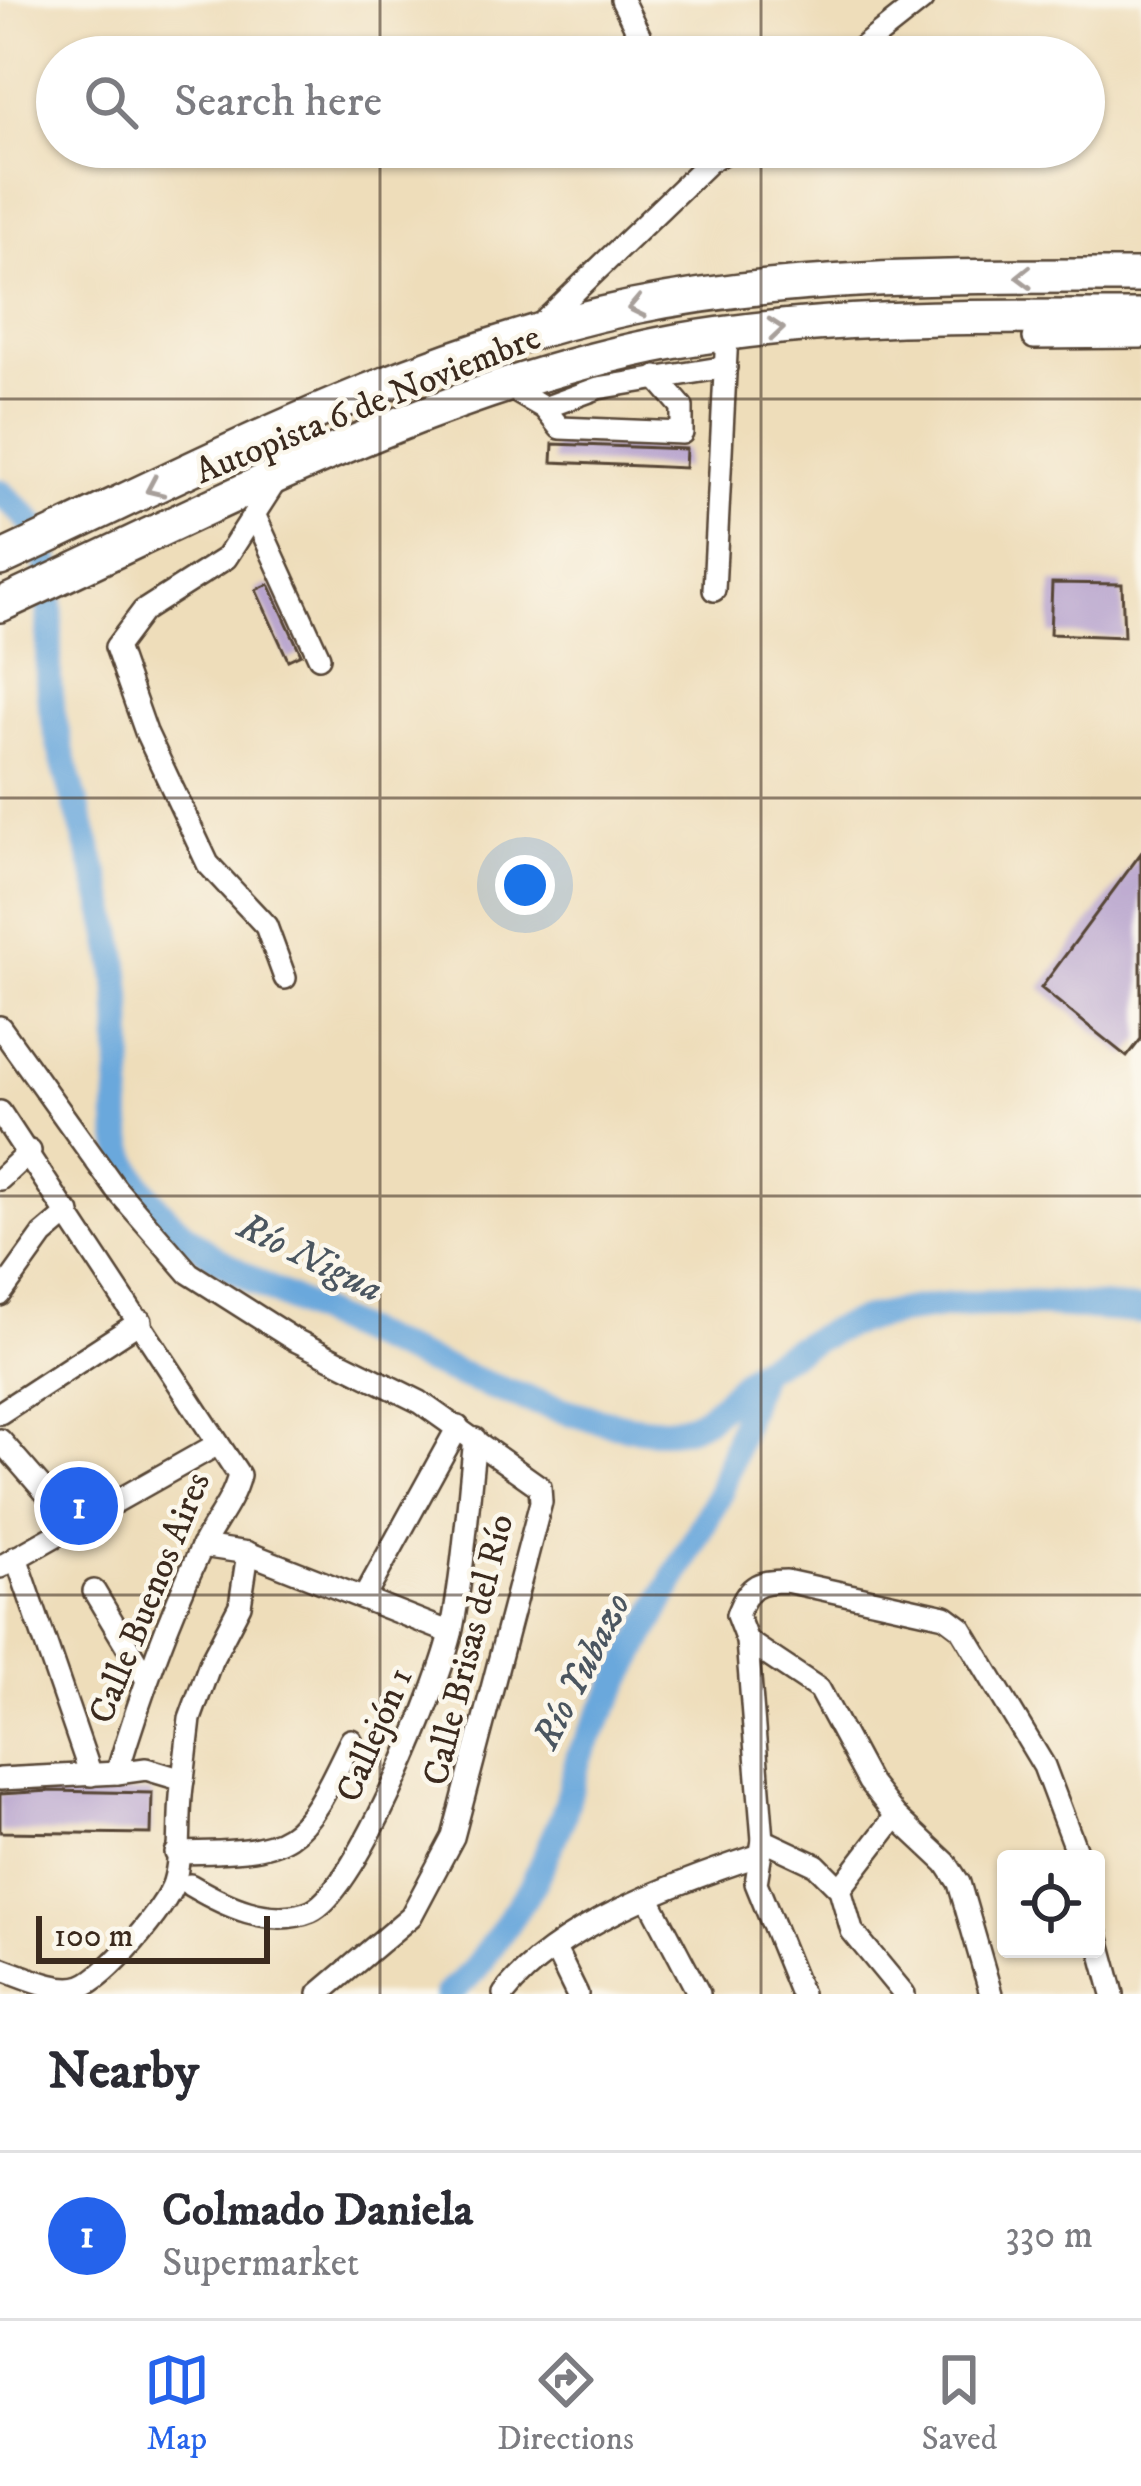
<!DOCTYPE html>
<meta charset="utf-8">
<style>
body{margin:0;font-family:"IM FELL DW Pica",serif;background:#f2f2f3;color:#2b2b33}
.controls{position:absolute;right:36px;bottom:36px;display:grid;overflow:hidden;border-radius:12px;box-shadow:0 3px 9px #0004}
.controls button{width:108px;height:108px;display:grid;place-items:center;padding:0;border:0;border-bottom:3px solid #e1e1e2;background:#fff;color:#2b2b33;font:60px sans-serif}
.scale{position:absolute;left:36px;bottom:30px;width:234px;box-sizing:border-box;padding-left:12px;border:6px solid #3b2a1e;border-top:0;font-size:33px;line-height:42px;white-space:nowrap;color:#3b2a1e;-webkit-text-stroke:9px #fbf7ec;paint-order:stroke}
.you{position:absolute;left:525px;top:885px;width:42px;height:42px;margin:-30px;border:9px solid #fff;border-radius:50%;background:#1a73e8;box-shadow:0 0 0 18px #1a73e833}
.badge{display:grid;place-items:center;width:78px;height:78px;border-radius:50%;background:#2563eb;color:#fff;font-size:39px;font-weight:700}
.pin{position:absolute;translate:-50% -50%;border:6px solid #fff;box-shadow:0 3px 12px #0006}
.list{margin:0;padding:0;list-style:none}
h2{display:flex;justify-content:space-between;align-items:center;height:156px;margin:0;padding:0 48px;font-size:51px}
h2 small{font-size:39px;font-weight:400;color:#7c7c81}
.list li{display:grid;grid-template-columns:78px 1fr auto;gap:36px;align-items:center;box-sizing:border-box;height:168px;padding:0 48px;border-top:3px solid #e1e1e2}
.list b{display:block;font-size:45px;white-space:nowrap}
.list p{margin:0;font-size:39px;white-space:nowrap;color:#7c7c81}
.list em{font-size:39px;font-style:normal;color:#7c7c81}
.icon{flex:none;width:66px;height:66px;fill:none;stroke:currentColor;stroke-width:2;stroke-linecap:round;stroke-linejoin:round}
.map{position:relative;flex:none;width:1141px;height:1994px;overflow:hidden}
.search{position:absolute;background:#fff;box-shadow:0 3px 9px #0004;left:36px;right:36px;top:36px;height:132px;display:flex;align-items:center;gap:30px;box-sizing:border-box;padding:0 42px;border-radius:66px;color:#7c7c81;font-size:45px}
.sheet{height:324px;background:#fff}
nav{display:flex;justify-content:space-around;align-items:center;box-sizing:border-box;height:168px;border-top:3px solid #e1e1e2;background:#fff;font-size:33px;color:#7c7c81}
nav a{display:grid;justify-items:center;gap:6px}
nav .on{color:#2563eb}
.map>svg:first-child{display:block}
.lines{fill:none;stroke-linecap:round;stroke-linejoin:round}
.river{stroke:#6aa8dc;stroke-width:27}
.building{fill:#b8a4ce}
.minor-casing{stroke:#564535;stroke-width:26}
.highway-casing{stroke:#564535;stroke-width:38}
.minor{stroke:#fff;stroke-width:21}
.highway{stroke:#fff;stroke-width:33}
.oneway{stroke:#a79f9a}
.grid{fill:none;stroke:#3b2a1e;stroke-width:3;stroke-opacity:0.55}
.labels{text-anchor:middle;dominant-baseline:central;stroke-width:9;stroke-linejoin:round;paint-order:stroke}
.street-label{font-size:36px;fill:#3b2a1e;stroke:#fbf7ec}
.water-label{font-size:39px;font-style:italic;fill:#4b5660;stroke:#fbf7ec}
</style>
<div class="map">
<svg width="1141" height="1994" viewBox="0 0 1141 1994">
<rect width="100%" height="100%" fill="#fbf7ec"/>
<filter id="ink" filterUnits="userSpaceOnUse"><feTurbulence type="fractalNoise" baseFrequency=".00833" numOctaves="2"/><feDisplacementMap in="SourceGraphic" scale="24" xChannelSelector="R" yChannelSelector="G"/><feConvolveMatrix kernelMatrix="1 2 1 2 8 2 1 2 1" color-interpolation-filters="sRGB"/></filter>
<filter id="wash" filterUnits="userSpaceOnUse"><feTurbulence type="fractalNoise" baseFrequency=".004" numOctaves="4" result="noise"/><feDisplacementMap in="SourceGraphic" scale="48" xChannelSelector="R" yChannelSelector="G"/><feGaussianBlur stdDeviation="2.7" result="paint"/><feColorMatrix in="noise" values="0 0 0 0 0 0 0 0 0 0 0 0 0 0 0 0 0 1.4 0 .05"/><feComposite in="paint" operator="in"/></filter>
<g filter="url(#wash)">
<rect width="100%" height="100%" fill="#eeddba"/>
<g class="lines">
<!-- river -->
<g class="river">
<path d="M0 492C10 502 25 513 33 525 65 576 41 648 51 705 66 786 98 863 113 944 121 985 122 1031 121 1072 120 1092 116 1116 120 1136 128 1186 173 1229 213 1256 290 1309 585 1439 673 1429 721 1424 730 1383 768 1364 794 1351 822 1333 850 1324 944 1295 1045 1303 1141 1311"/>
<path d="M448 1994 475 1970 532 1886 563 1816 579 1756 720 1493 757 1376"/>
</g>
</g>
<g id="blocks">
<!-- building -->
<g class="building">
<path d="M553 444 686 449 685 468 552 462Z"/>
<path d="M1052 583 1122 584 1124 637 1050 634Z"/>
<path d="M269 584 301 654 288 660 256 590Z"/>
<path d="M1141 853V1039L1127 1057 1041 988Z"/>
<path d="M50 1791 152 1793 151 1834 0 1832V1794Z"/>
</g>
</g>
</g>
<g filter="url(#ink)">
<use href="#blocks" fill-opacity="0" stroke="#564535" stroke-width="3"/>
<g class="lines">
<defs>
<g id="minor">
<path d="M622 0 650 57"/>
<path d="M850 57 922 0"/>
<path d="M538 327 710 161 734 147"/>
<path d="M1034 338 1141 337"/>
<path d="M508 387 544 408 560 428 682 433V407L656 377"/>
<path d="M544 408 598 388 726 367"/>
<path d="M277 479 226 558 143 611 116 647 146 732 208 864 266 926 285 978"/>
<path d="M255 516 319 657"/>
<path d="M714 590 727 334"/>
<path d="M0 1027 116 1189 189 1273 293 1339 420 1402 540 1487 541 1502 453 1837 411 1916 319 1994"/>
<path d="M0 1112 239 1475C232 1504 212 1524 200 1551 166 1623 140 1697 117 1773L0 1779"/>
<path d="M0 1179 30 1151"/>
<path d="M0 1295 43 1235 69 1213"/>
<path d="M0 1413 141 1321"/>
<path d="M0 1440 74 1525"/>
<path d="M202 1546 248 1553 451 1633"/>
<path d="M16 1557 91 1775"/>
<path d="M0 1567 218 1444"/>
<path d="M94 1591 146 1678"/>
<path d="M365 1596 458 1427"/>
<path d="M747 1641 819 1689 869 1782 896 1816 946 1863 959 1883 991 1994"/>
<path d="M183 1780 190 1719 211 1661 240 1605 248 1553"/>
<path d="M763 1840 816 1865 840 1889 852 1931 904 1994"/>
<path d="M176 1853C296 1851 299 1849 351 1740"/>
<path d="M190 1885C224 1905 270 1928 311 1911 357 1891 441 1682 452 1629 464 1567 468 1502 475 1439"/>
<path d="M840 1889 896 1816"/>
<path d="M648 1897 699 1994"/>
<path d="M1096 1931 1113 1994"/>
<path d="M555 1949 577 1994"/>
<path d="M0 1968C22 1975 59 1994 82 1986 106 1978 167 1907 174 1882 183 1852 177 1812 183 1780L146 1769 117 1773"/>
<path d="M504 1994C557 1926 678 1882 757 1856"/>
<path d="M801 1994 756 1883 763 1840 747 1641 737 1615C748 1587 755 1581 786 1581L945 1616 961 1628 1044 1766 1079 1859"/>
</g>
<g id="highway">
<path d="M0 559C204 465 412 353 633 307 800 273 971 276 1141 276"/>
<path d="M0 605C218 505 440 385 677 341 828 314 988 317 1141 317"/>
</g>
</defs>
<!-- minor casing -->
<use href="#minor" class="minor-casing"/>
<!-- highway casing -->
<use href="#highway" class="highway-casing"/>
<!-- minor -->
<use href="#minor" class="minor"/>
<!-- highway -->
<use href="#highway" class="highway"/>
</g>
<!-- one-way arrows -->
<defs><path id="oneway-chevron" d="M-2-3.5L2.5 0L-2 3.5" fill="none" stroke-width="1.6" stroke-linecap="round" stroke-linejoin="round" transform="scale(3)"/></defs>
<g class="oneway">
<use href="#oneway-chevron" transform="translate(1024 277) rotate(179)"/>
<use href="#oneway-chevron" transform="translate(636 307) rotate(168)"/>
<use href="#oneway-chevron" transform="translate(776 329) rotate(-5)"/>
<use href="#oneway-chevron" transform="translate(154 488) rotate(156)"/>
</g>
</g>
<!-- grid -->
<path class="grid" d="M380 0V57M761 0V57M380 147V1994M761 147V1994M0 399H1141M0 798H1141M0 1196H1141M0 1595H1141"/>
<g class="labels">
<!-- street labels -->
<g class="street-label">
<text transform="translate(368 405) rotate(-22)">Autopista 6 de Noviembre</text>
<text transform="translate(150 1598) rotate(-68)">Calle Buenos Aires</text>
<text transform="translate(469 1650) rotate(-76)">Calle Brisas del Río</text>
<text transform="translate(375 1735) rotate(-67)">Callejón 1</text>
</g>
<!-- water labels -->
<g class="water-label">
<text transform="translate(310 1258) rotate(26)">Río Nigua</text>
<text transform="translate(582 1671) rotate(-63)">Río Yubazo</text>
</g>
</g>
</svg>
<div class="controls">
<button><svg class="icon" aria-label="locate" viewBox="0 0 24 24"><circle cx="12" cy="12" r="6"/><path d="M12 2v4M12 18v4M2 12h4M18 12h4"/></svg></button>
</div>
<div class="scale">100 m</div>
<div class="you"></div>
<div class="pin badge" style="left:79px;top:1506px">1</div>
<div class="search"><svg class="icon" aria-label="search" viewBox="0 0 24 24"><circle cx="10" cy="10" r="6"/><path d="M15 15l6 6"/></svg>Search here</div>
</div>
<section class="sheet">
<h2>Nearby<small></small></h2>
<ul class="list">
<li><span class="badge">1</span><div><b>Colmado Daniela</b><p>Supermarket</p></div><em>330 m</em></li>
</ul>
</section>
<nav>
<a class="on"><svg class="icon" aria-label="map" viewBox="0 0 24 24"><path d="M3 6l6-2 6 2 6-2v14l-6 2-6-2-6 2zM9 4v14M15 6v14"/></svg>Map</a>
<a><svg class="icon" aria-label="directions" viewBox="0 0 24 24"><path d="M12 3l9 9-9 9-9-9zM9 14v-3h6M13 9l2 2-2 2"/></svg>Directions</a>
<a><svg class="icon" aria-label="saved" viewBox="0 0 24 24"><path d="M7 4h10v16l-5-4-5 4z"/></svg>Saved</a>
</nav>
